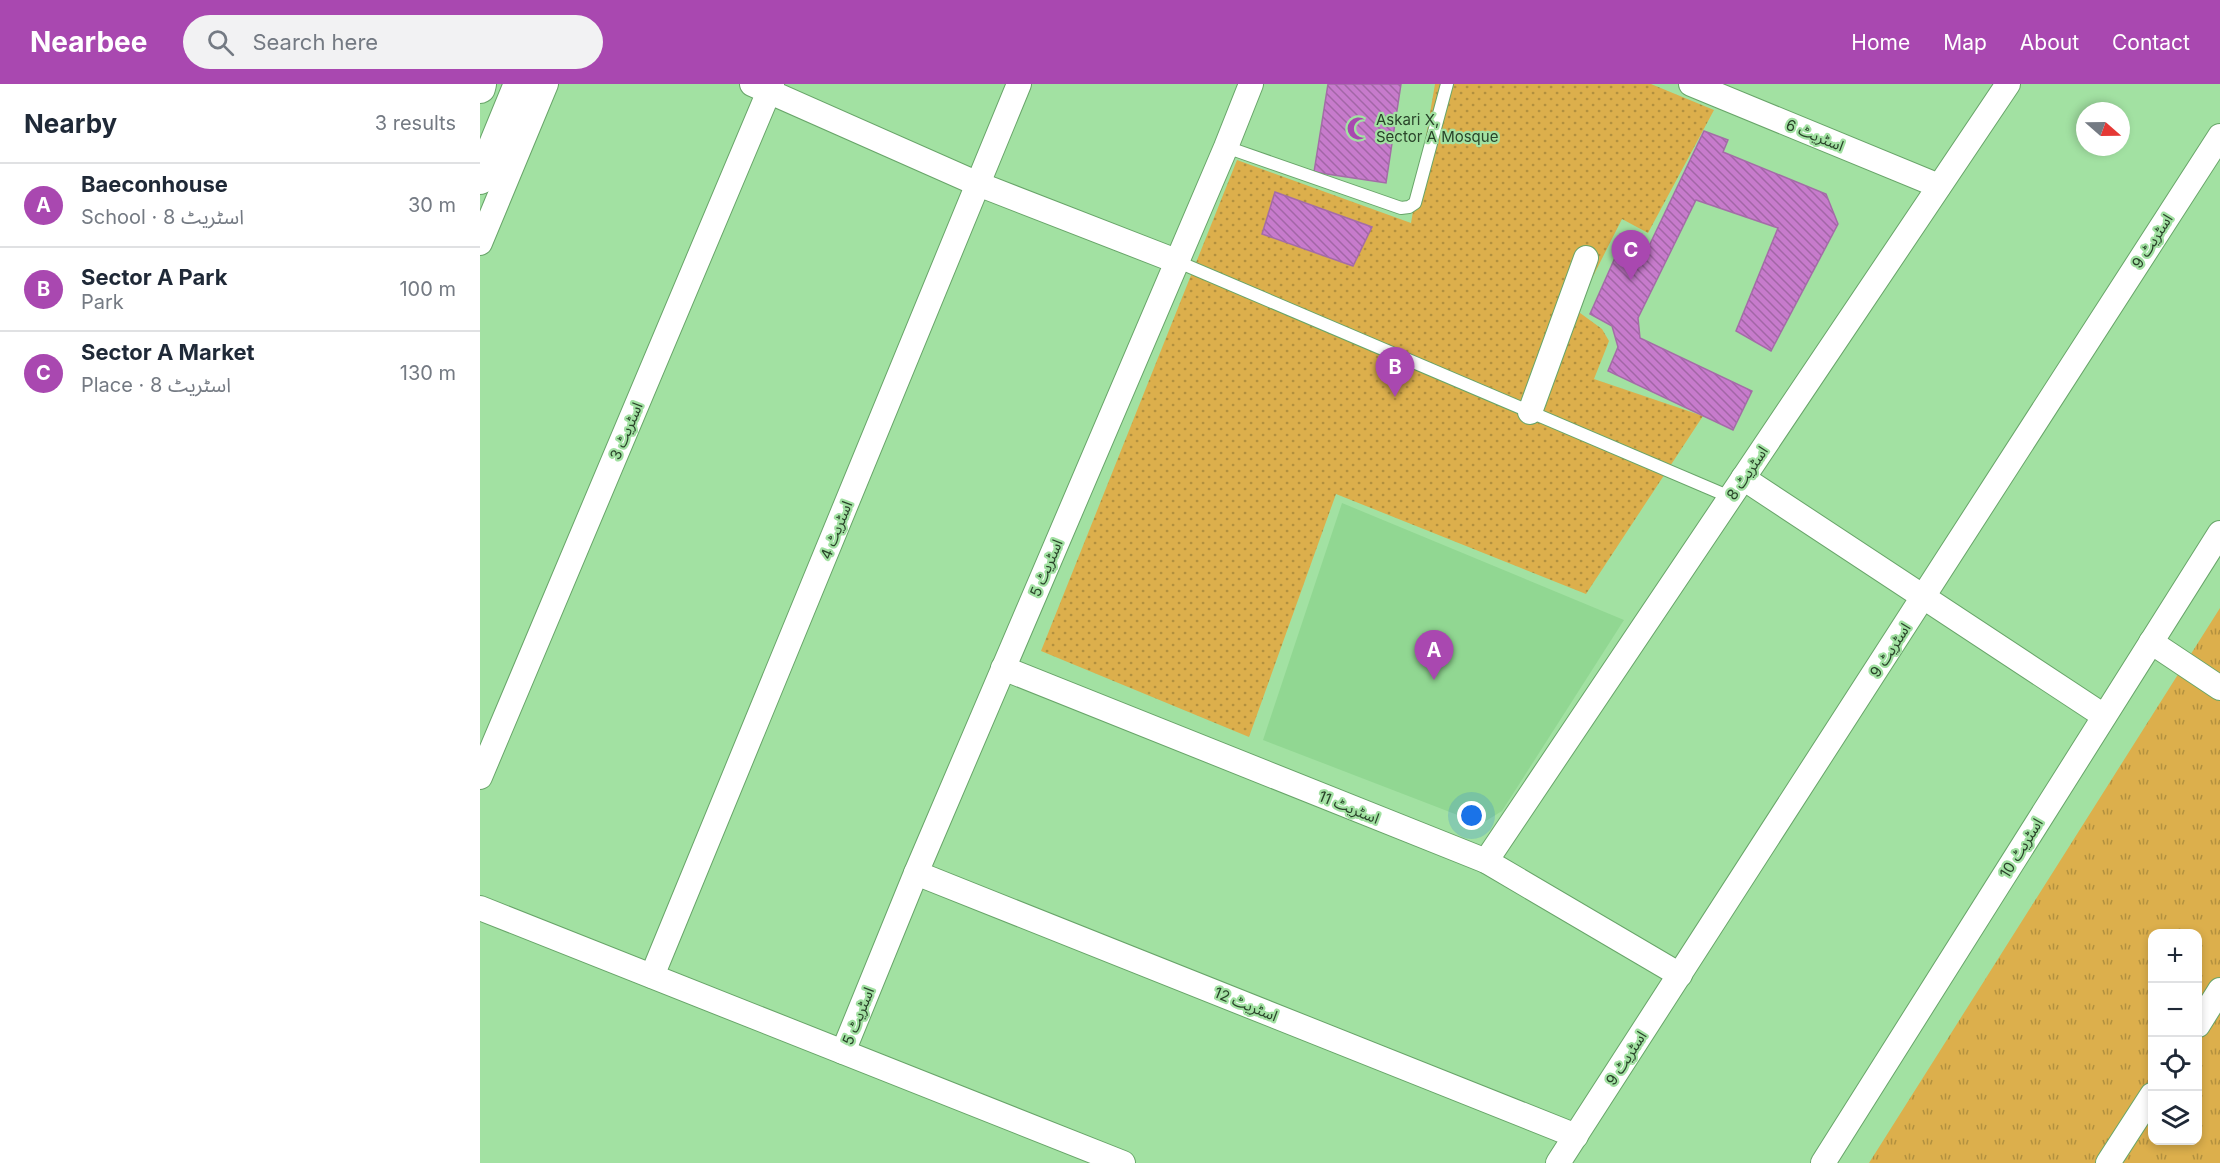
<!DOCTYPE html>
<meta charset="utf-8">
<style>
body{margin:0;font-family:Inter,"Noto Sans Arabic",sans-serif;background:#f2f2f3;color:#1f2937}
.controls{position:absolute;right:18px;bottom:18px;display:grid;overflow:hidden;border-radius:12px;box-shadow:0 3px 9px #0003}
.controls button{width:54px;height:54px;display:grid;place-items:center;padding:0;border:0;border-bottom:2px solid #e0e1e3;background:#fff;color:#1f2937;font:30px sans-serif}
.compass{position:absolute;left:1596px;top:18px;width:54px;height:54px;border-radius:50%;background:#fff;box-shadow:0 3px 9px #0003;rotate:110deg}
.you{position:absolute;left:992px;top:732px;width:21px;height:21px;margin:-15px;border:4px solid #fff;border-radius:50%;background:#1a73e8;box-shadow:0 0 0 9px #1a73e833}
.badge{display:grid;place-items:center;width:39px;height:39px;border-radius:50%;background:#a948b0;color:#fff;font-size:20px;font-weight:700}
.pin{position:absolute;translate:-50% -50px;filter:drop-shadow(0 2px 3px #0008)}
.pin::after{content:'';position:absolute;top:32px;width:21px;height:18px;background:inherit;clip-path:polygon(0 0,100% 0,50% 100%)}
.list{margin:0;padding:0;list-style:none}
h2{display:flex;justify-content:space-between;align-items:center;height:78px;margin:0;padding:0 24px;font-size:26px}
h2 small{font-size:20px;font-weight:400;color:#747a83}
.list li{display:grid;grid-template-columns:39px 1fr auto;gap:18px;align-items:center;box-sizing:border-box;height:84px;padding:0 24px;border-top:2px solid #e0e1e3}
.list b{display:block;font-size:22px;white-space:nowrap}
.list p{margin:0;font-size:20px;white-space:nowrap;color:#747a83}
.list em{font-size:20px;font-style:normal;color:#747a83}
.icon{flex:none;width:33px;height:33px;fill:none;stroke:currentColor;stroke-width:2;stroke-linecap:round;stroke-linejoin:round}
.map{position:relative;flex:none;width:1740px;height:1079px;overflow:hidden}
header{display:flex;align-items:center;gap:36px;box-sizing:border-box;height:84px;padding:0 30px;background:#a948b0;color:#fff}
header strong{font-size:28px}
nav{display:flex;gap:33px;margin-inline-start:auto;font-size:21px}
.search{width:420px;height:54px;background:#f2f2f3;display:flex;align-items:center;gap:15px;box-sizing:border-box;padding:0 21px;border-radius:33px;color:#747a83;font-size:22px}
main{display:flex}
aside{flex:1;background:#fff}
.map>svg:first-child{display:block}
.built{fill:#91d792}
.grass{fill:url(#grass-tufts);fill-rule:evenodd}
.park{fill:url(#park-dots)}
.building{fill:url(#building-back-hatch);stroke:#a46ca7;stroke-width:1.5}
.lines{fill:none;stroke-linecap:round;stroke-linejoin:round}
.service-casing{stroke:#68a569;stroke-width:14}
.minor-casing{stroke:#68a569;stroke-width:26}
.tertiary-casing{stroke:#68a569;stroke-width:32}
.service{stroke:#fff;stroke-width:12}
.minor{stroke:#fff;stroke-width:24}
.tertiary{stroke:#fff;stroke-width:30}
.labels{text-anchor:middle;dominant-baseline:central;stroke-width:4.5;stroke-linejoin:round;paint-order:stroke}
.poi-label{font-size:15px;fill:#294329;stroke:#a2e1a2;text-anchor:start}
.street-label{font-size:15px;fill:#294329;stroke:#a2e1a2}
</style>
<header>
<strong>Nearbee</strong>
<div class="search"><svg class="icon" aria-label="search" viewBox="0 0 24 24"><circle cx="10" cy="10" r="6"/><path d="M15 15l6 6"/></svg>Search here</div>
<nav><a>Home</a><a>Map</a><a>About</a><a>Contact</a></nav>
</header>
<main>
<aside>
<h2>Nearby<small>3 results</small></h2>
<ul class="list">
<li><span class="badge">A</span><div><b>Baeconhouse</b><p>School · اسٹریٹ 8</p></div><em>30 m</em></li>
<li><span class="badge">B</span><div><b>Sector A Park</b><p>Park</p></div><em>100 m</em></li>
<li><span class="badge">C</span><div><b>Sector A Market</b><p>Place · اسٹریٹ 8</p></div><em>130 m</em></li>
</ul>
</aside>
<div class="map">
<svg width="1740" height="1079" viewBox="0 0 1740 1079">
<defs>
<pattern id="grass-tufts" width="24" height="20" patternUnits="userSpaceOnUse" patternTransform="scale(1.5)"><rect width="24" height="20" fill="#dcaf4c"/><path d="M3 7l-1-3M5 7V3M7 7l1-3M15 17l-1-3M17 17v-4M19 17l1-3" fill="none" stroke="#b2903f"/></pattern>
<pattern id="park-dots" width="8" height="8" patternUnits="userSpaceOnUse" patternTransform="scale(1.5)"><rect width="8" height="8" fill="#dcaf4c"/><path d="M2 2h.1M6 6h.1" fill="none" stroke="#b2903f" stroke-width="1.8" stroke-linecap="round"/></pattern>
<pattern id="building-back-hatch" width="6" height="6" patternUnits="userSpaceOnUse" patternTransform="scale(1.5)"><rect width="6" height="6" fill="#c77bcc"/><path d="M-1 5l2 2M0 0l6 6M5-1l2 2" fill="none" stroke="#a266a6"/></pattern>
</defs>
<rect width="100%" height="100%" fill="#a2e1a2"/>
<!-- built -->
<path class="built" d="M862 419 1144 536 1022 727 1001 740 783 656Z"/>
<!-- grass -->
<path class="grass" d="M1740 524V1079H1389ZM1672 850H1718V1056H1672Z"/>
<!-- park -->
<path class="park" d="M955 0H1171L1234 26 1168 149 1142 135 1096 226 1122 245 1129 257 1114 295 1223 332 1106 510 856 410 769 653 561 567 757 76 931 139Z"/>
<!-- building -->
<g class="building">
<path d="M848 0H921L906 99 834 88Z"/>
<path d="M1224 47 1248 56 1243 68 1346 110 1358 140 1291 267 1256 247 1298 144 1216 116 1158 234 1160 254 1272 307 1253 346 1128 287 1138 263 1132 242 1110 230 1146 149 1169 162Z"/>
<path d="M795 108 892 143 873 182 782 150Z"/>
</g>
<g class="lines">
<defs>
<g id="service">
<path d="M746 63 921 124 929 123 935 119 967 0"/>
<path d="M696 177 1250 413"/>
</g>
<g id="minor">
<path d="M272 0 498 100 696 177"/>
<path d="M1211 0 1459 102"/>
<path d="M0 159 66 0"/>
<path d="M1050 328 1106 174"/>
<path d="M1263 394 1624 632"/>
<path d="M1671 558 1740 604"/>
<path d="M523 584 1006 777 1200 891"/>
<path d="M0 693 292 0"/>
<path d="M1006 777 1528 0"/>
<path d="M436 789 1096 1052"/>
<path d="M0 824 643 1079"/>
<path d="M172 892 539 0"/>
<path d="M1718 941 1740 906"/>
<path d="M363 968 436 789 746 63 771 0"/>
<path d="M1078 1079 1740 52"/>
<path d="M1343 1079 1740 449"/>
<path d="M1628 1079 1672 1011"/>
</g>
<g id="tertiary">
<path d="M0 4 1 0"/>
<path d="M0 95 39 0"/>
</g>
</defs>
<!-- service casing -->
<use href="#service" class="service-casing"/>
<!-- minor casing -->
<use href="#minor" class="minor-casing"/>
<!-- tertiary casing -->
<use href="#tertiary" class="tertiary-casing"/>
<!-- service -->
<use href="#service" class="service"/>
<!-- minor -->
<use href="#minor" class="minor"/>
<!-- tertiary -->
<use href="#tertiary" class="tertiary"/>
</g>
<!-- icons -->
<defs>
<symbol id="mosque-bare" viewBox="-9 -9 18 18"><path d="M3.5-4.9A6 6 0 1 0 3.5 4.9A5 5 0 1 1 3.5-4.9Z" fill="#a948b0" stroke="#a2e1a2" stroke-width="2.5" paint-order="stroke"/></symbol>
</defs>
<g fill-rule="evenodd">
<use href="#mosque-bare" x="862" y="28" width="33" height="33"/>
</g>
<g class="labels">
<!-- poi labels -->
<g class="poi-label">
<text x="896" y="35">Askari X,<tspan x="896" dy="17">Sector A Mosque</tspan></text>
</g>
<!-- street labels -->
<g class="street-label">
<text transform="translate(1335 51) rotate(22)">اسٹریٹ 6</text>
<text transform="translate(1672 157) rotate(-57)">اسٹریٹ 9</text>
<text transform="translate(146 347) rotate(-67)">اسٹریٹ 3</text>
<text transform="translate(1267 389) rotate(-56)">اسٹریٹ 8</text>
<text transform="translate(356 446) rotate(-68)">اسٹریٹ 4</text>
<text transform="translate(566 484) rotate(-67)">اسٹریٹ 5</text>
<text transform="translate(1410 566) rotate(-57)">اسٹریٹ 9</text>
<text transform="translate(869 723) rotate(22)">اسٹریٹ 11</text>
<text transform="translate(1541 764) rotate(-58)">اسٹریٹ 10</text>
<text transform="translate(766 920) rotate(22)">اسٹریٹ 12</text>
<text transform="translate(378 932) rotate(-68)">اسٹریٹ 5</text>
<text transform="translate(1146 974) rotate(-57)">اسٹریٹ 9</text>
</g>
</g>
</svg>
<div class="controls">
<button>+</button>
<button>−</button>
<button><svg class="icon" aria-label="locate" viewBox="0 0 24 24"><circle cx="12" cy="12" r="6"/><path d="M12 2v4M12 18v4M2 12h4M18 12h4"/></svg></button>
<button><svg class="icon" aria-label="layers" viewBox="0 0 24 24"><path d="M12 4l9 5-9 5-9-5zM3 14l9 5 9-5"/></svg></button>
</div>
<svg class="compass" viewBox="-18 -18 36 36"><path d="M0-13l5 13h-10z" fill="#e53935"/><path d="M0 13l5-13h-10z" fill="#747a83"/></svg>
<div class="you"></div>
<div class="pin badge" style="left:954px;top:596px">A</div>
<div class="pin badge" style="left:915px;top:313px">B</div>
<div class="pin badge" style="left:1151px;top:196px">C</div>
</div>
</main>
